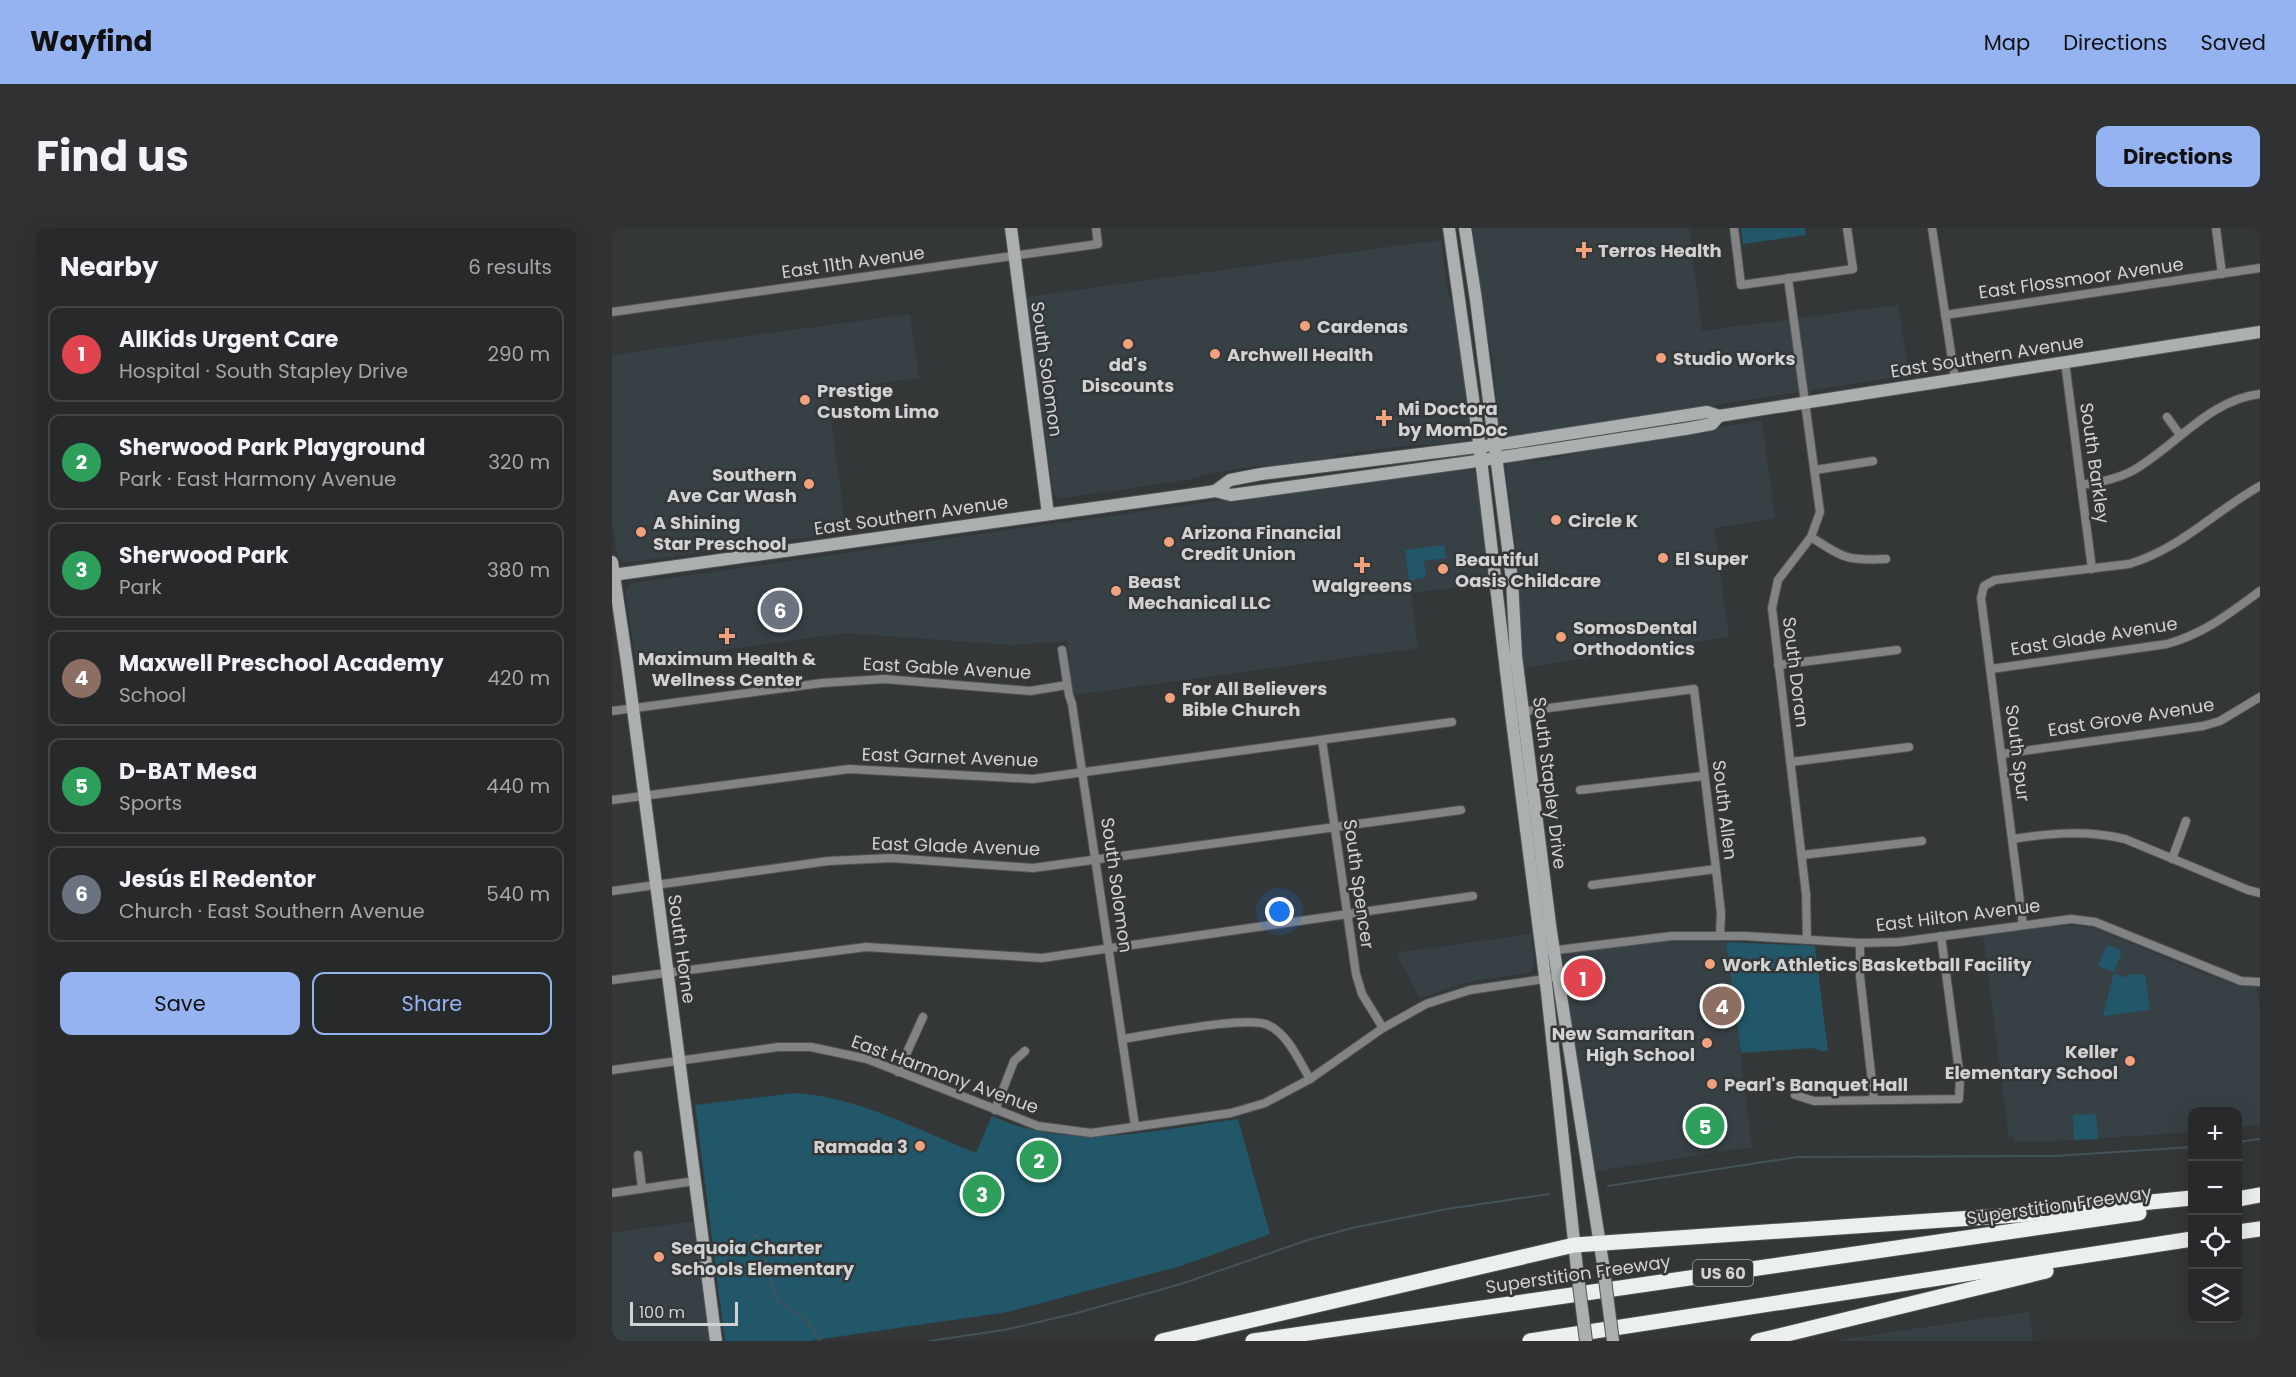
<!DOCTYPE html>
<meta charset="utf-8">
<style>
body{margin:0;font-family:Poppins,sans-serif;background:#2f3132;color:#f1f3f6}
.controls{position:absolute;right:18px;bottom:18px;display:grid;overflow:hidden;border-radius:12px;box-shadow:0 6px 24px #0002}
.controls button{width:54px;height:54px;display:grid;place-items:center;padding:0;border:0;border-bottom:2px solid #434547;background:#27292a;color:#f1f3f6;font:30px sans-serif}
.scale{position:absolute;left:18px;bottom:15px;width:108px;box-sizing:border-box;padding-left:6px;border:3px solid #d0d2d3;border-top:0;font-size:16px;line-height:21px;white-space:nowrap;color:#d0d2d3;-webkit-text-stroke:4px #343738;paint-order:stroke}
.you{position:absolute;left:668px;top:684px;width:21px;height:21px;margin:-15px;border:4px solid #fff;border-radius:50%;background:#1a73e8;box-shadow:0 0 0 9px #1a73e833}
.badge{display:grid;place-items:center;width:39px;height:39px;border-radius:50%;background:#95b2f1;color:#fff;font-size:20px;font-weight:700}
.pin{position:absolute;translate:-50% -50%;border:3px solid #fff;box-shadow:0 2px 6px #0006}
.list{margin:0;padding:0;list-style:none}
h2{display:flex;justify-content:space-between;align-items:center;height:78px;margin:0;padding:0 24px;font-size:26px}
h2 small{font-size:20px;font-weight:400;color:#a4a6a8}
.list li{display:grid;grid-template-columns:39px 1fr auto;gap:18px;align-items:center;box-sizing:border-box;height:96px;margin:0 12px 12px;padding:0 12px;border:2px solid #434547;border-radius:12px}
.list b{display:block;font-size:22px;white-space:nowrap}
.list p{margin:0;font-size:20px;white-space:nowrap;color:#a4a6a8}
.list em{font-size:20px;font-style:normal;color:#a4a6a8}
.actions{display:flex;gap:12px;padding:18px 24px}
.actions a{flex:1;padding:14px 0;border:2px solid #95b2f1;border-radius:12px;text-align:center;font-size:21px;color:#95b2f1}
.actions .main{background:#95b2f1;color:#111}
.icon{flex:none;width:33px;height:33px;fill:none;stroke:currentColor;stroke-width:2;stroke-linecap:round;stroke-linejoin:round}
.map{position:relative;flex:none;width:1648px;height:1113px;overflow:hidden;border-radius:12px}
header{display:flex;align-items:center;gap:36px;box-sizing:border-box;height:84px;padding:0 30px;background:#95b2f1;color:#111}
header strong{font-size:28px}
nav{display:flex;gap:33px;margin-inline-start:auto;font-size:21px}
.intro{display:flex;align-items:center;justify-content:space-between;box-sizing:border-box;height:144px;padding:0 36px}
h1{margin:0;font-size:42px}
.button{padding:15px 27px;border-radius:12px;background:#95b2f1;color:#111;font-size:21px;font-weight:700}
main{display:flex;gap:36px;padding:0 36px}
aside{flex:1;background:#27292a;border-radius:12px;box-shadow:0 6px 24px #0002}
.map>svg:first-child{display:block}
.built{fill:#374145}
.green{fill:#215769}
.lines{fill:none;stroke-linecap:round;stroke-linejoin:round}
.stream{stroke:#435359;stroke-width:2}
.street-casing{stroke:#505354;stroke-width:10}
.secondary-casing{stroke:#505354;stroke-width:14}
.highway-casing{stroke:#505354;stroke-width:17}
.street{stroke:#828384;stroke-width:8}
.secondary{stroke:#acafb0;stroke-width:12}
.highway{stroke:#ebeff0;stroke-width:15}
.secondary-bridge-casing{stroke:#505354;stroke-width:14;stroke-linecap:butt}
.secondary-bridge{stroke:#acafb0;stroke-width:12}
.poi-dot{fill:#f2a17e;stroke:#343738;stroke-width:2}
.labels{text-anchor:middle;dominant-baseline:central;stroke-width:5;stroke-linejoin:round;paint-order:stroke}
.shield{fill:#343738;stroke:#a1a4a4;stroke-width:1.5}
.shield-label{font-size:16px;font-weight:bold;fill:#d0d2d3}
.poi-label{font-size:18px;font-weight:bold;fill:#d0d2d3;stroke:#343738;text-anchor:start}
.street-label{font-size:18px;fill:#d0d2d3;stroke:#343738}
</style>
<header>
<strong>Wayfind</strong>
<nav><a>Map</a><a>Directions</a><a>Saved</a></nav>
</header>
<div class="intro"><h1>Find us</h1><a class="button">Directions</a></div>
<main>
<aside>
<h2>Nearby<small>6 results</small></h2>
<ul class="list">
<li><span class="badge" style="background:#e0444e">1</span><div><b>AllKids Urgent Care</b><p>Hospital · South Stapley Drive</p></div><em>290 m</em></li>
<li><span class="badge" style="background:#2e9e5b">2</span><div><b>Sherwood Park Playground</b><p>Park · East Harmony Avenue</p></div><em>320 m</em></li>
<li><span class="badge" style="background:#2e9e5b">3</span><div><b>Sherwood Park</b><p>Park</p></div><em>380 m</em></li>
<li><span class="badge" style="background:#8d6e63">4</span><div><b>Maxwell Preschool Academy</b><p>School</p></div><em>420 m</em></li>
<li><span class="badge" style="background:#2e9e5b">5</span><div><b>D-BAT Mesa</b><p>Sports</p></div><em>440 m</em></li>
<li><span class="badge" style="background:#6b7280">6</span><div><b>Jesús El Redentor</b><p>Church · East Southern Avenue</p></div><em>540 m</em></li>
</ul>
<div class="actions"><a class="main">Save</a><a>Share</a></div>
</aside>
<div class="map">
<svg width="1648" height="1113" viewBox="0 0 1648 1113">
<rect width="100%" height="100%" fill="#343738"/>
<!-- built -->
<g class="built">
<path d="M860 0H1077L1090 103 1286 77 1297 147 897 209 890 205 887 199 881 130 876 110Z"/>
<path d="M829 12 836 64 843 84 859 203 858 207 852 213 784 219 731 226 712 232 681 237 648 238 599 245 580 251 451 270 442 267 414 69Z"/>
<path d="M298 86 307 150 215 162 234 304 20 334H12L6 330 0 295V127Z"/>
<path d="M1150 192 1163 290 1102 300 1117 409 910 440 903 313 894 246 896 236 904 232 927 233 947 230 976 221Z"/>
<path d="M852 238 860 240 864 247 878 355 799 365 806 420 461 467 455 413 399 417 233 405 24 434 14 367V361L21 355Z"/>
<path d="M1444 698H1467L1485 701 1590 745 1624 757 1645 759 1648 783V896L1626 899V884H1580V904L1462 912 1403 914 1402 908 1397 909 1371 708Z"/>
<path d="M919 706 922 734 919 744 852 755 808 770 784 725Z"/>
<path d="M1065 711 1114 714 1140 919 984 943 960 811 949 733 950 730 955 725Z"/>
<path d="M88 992 104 1113H0V1005Z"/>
<path d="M1417 1084 1421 1113H1229L1240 1110Z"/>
</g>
<!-- green -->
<g class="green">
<path d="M1129 0H1193L1194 7 1131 16Z"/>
<path d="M832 317 834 330 812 333 814 349 797 353 793 322Z"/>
<path d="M1114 714 1203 718 1216 823H1210L1200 820 1129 825Z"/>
<path d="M1495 717 1510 723 1502 744 1486 738Z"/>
<path d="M1502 745 1514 750 1516 746 1533 747 1538 782 1491 788Z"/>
<path d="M183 865C244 868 308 903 364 925L380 888C460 925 542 902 626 891L658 1006 569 1038 396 1084 196 1113H113L83 877Z"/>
<path d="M1484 886 1486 911 1462 912 1461 887Z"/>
</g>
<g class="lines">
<!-- stream -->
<g class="stream">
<path d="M1626 914 1648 911"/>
<path d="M996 958 1185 929 1443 928 1580 919"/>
<path d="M139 1006 143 1007 147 1012 165 1073C183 1083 200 1093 208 1113"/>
<path d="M317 1113 392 1102 461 1086 569 1056 696 1012 740 1000 835 981 937 966"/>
</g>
<defs>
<g id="street">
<path d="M1122 0 1129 57 1241 41 1235 0"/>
<path d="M1320 0 1343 151"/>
<path d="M1604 0 1610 46"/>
<path d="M1176 50 1208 284 1199 309 1166 352 1160 380 1194 666 1195 712"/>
<path d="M0 84 486 16 484 0"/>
<path d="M1333 87 1648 40"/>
<path d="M1453 134 1480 341"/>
<path d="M1555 189 1568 207"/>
<path d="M1203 242 1261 233"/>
<path d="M1469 257C1487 254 1506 251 1522 242 1565 217 1597 172 1648 166"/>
<path d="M1199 309C1232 330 1234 333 1274 331"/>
<path d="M450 422 457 467 460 476 523 898"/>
<path d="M1166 437 1285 422"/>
<path d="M1379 441 1555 416C1592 406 1618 385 1648 363"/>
<path d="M0 483 210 455 272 451 418 463 455 457"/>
<path d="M906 484 1082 461 1104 641 1109 685 1108 708"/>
<path d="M710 512 744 746 750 766 771 800"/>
<path d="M1390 526 1591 498 1608 493 1648 469"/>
<path d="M1179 534 1297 519"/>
<path d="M968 562 1092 548"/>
<path d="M0 572 237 541 421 551 840 494"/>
<path d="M1401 611C1438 605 1475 602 1513 611L1636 662 1648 665"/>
<path d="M1190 627 1310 613"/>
<path d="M1560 631 1574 593"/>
<path d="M980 657 1104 641"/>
<path d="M0 663 216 633 279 630 421 640 849 582"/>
<path d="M1411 697 1369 370 1372 358 1383 352 1517 336C1568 321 1603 283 1648 258"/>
<path d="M1248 715V748L1262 872"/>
<path d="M937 723 1060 708H1133L1248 715 1287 714 1459 691 1483 694 1629 753 1648 754"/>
<path d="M0 752 254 719 430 730 861 668"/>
<path d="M510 811C539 807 634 787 656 797 676 806 687 833 698 851"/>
<path d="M0 842 166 819H199L255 831 426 898 479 905 619 885 653 875 698 851 771 800 814 776 858 762 946 749"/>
<path d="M286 844 311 789"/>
<path d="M1183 867 1202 873 1347 871 1348 850 1329 708"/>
<path d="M383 882 402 833 413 823"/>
<path d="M26 927 30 960"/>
<path d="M0 965 83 953"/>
</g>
<g id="secondary">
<path d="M399 0 436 286"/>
<path d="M837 0 866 206 899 485 935 764 965 1041"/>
<path d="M853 0 864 72 900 352 904 428 939 704 991 1036"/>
<path d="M603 263 619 267 858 234 1073 201 1100 196 1107 188"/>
<path d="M0 334 15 435 104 1113"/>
<path d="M0 347 590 265 603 263 618 252 649 246 897 215 1095 184 1107 188 1648 104"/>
</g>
<g id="highway">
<path d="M1626 971 1648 967"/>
<path d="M1626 1004 1648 1001"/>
<path d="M550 1113 962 1017 1405 987 1580 970"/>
<path d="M641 1113 1527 985"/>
<path d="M918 1113 1580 1011"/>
<path d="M1146 1113 1434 1043"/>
</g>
</defs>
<!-- street casing -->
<use href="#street" class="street-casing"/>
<!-- secondary casing -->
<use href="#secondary" class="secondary-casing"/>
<!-- highway casing -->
<use href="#highway" class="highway-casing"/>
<!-- street -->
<use href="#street" class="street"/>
<!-- secondary -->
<use href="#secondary" class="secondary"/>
<!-- highway -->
<use href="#highway" class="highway"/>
<defs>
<g id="secondary-bridge">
<path d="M991 1036 1001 1113"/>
<path d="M965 1041 974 1113"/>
</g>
</defs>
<!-- secondary-bridge casing -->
<use href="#secondary-bridge" class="secondary-bridge-casing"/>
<!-- secondary-bridge -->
<use href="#secondary-bridge" class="secondary-bridge"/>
</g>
<!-- markers -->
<g class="poi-dot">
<path d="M969 13h6v6h6v6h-6v6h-6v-6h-6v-6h6z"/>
<circle cx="693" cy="98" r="6"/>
<circle cx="516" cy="116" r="6"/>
<circle cx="603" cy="126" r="6"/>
<circle cx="1049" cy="130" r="6"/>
<circle cx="193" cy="172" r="6"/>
<path d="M769 181h6v6h6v6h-6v6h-6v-6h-6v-6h6z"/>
<circle cx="197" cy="256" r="6"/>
<circle cx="944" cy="292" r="6"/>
<circle cx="29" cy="304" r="6"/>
<circle cx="557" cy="314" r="6"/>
<circle cx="1051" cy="330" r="6"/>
<path d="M747 328h6v6h6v6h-6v6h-6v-6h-6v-6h6z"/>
<circle cx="831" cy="341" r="6"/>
<circle cx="504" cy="363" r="6"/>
<path d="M112 399h6v6h6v6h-6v6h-6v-6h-6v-6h6z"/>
<circle cx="949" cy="409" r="6"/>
<circle cx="558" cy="470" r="6"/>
<circle cx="1098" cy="736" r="6"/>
<circle cx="1095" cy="815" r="6"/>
<circle cx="1518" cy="833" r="6"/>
<circle cx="1100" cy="856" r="6"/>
<circle cx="308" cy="918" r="6"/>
<circle cx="47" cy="1029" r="6"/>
</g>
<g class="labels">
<!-- shield labels -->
<rect class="shield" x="1081" y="1032" width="60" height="26" rx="4.5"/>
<g class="shield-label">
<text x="1111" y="1045">US 60</text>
</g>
<!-- poi labels -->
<g class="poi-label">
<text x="986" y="22">Terros Health</text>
<text x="705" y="98">Cardenas</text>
<text x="615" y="126">Archwell Health</text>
<text x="1061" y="130">Studio Works</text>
<text x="516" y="136" text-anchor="middle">dd's<tspan x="516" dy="21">Discounts</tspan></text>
<text x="205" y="162">Prestige<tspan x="205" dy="21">Custom Limo</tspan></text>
<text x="786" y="180">Mi Doctora<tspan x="786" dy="21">by MomDoc</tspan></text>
<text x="185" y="246" text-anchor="end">Southern<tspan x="185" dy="21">Ave Car Wash</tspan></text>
<text x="956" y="292">Circle K</text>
<text x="41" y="294">A Shining<tspan x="41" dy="21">Star Preschool</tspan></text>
<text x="569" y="304">Arizona Financial<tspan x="569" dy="21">Credit Union</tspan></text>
<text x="1063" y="330">El Super</text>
<text x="843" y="331">Beautiful<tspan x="843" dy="21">Oasis Childcare</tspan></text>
<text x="516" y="353">Beast<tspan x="516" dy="21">Mechanical LLC</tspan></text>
<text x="750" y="357" text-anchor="middle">Walgreens</text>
<text x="961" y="399">SomosDental<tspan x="961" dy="21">Orthodontics</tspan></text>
<text x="115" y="430" text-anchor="middle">Maximum Health &amp;<tspan x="115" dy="21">Wellness Center</tspan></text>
<text x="570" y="460">For All Believers<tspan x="570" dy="21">Bible Church</tspan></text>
<text x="1110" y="736">Work Athletics Basketball Facility</text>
<text x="1083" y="805" text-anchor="end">New Samaritan<tspan x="1083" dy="21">High School</tspan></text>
<text x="1506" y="823" text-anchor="end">Keller<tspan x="1506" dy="21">Elementary School</tspan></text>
<text x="1112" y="856">Pearl's Banquet Hall</text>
<text x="296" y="918" text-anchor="end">Ramada 3</text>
<text x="59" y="1019">Sequoia Charter<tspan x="59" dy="21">Schools Elementary</tspan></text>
</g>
<!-- street labels -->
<g class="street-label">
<text transform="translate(241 34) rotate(-8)">East 11th Avenue</text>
<text transform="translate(1469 50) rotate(-8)">East Flossmoor Avenue</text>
<text transform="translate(1375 128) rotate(-9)">East Southern Avenue</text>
<text transform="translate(435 141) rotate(82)">South Solomon</text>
<text transform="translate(1483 235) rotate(82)">South Barkley</text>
<text transform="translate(299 287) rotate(-8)">East Southern Avenue</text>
<text transform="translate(1482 408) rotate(-9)">East Glade Avenue</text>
<text transform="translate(335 440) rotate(3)">East Gable Avenue</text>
<text transform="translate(1184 444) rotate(83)">South Doran</text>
<text transform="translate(1519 489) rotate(-9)">East Grove Avenue</text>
<text transform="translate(1406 525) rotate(83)">South Spur</text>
<text transform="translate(338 529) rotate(2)">East Garnet Avenue</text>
<text transform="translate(938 555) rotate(83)">South Stapley Drive</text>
<text transform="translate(1113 582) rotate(83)">South Allen</text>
<text transform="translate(344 618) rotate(2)">East Glade Avenue</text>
<text transform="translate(747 656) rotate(82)">South Spencer</text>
<text transform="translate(505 657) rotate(82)">South Solomon</text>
<text transform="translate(1346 687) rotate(-7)">East Hilton Avenue</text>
<text transform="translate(70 721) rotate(82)">South Horne</text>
<text transform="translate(333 846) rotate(20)">East Harmony Avenue</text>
<text transform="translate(1447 977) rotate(-8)">Superstition Freeway</text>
<text transform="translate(966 1046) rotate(-8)">Superstition Freeway</text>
</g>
</g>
</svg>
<div class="controls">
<button>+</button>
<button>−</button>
<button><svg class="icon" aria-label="locate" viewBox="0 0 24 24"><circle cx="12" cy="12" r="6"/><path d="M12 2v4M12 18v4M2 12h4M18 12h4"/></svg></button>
<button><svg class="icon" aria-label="layers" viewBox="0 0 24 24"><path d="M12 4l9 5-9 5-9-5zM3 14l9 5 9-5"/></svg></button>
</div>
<div class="scale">100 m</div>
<div class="you"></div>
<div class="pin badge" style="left:971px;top:750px;background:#e0444e">1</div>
<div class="pin badge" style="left:427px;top:932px;background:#2e9e5b">2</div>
<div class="pin badge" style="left:370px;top:966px;background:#2e9e5b">3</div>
<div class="pin badge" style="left:1110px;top:778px;background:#8d6e63">4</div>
<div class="pin badge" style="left:1093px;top:898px;background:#2e9e5b">5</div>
<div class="pin badge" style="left:168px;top:382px;background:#6b7280">6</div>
</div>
</main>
